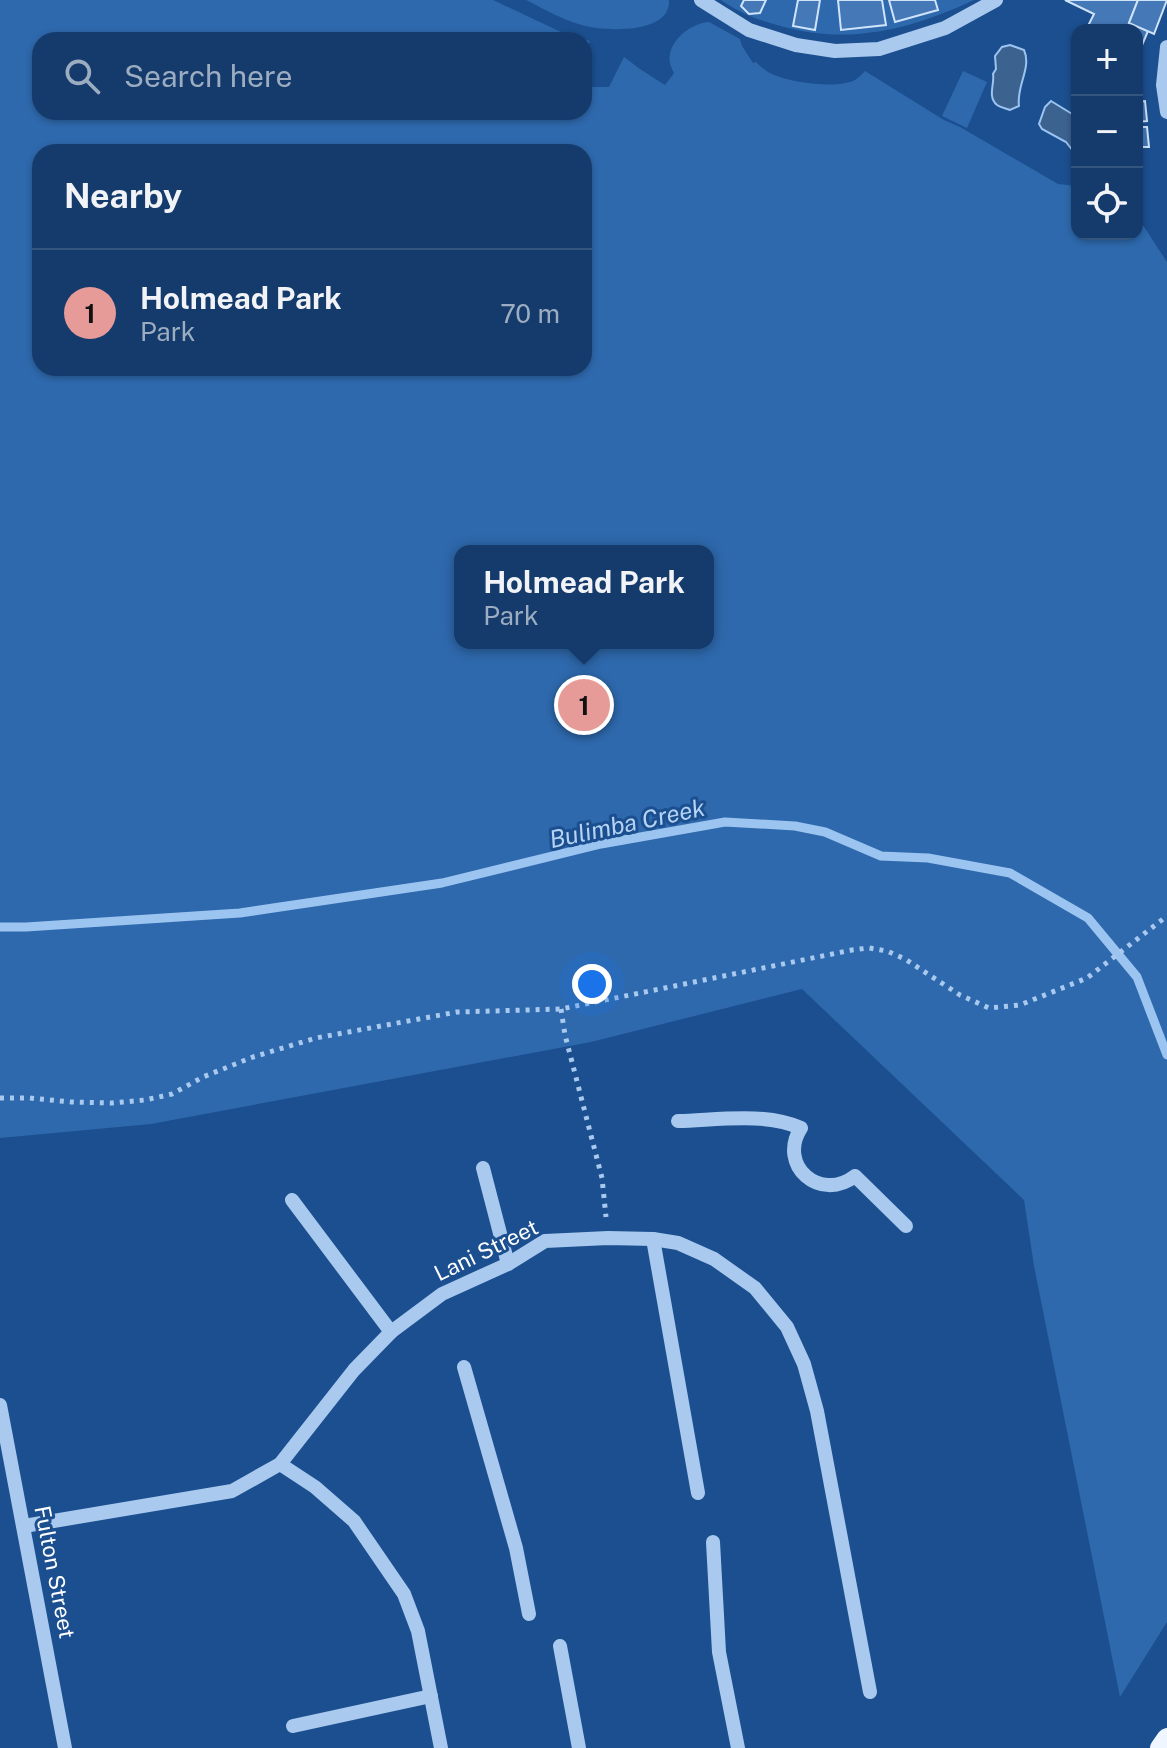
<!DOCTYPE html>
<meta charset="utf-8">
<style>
body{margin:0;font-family:"Public Sans",sans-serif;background:#1d4271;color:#f1f3f6}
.controls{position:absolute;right:24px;top:24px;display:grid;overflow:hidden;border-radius:16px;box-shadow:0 2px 6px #0004}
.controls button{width:72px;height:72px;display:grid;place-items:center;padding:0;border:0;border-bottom:2px solid #33557e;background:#143b6b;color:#f1f3f6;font:40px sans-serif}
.you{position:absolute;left:592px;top:984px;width:28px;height:28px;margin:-20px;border:6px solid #fff;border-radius:50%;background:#1a73e8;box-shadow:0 0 0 12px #1a73e833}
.badge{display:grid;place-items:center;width:52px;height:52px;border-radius:50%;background:#e69b98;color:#111;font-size:26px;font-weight:700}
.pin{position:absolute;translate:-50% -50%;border:4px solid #fff;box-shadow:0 2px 8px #0006}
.popup{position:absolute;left:454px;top:545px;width:260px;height:104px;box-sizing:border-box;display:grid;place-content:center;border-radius:16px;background:#143b6b;filter:drop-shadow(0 2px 6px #0005);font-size:26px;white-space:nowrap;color:#9dadc1}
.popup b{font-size:30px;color:#f1f3f6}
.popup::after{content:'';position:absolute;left:50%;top:100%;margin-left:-16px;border:16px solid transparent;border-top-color:#143b6b}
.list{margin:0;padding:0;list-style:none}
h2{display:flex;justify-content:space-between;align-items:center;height:104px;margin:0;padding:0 32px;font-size:34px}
h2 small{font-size:26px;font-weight:400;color:#9dadc1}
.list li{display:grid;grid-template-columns:52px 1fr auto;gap:24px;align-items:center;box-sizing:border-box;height:128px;padding:0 32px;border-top:2px solid #33557e}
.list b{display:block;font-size:30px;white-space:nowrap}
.list p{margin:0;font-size:26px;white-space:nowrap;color:#9dadc1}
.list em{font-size:26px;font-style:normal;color:#9dadc1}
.icon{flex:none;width:44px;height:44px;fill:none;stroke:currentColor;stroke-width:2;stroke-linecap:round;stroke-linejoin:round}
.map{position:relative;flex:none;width:1167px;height:1748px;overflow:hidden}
.search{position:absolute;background:#143b6b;box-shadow:0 2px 6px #0004;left:32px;top:32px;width:560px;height:88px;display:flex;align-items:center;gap:20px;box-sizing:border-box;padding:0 28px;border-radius:24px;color:#9dadc1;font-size:30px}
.panel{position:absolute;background:#143b6b;box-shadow:0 2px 6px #0004;left:32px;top:144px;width:560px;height:232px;border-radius:24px}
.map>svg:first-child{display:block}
.green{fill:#2e69ad;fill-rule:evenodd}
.water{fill:#3c6290;stroke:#9cc4f0;stroke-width:2}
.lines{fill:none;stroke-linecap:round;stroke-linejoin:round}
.stream{stroke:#9cc4f0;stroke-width:9}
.building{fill:#4478b7;stroke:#cfe3fa;stroke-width:2}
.path{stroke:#a9c9ee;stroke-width:5;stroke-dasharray:4 6;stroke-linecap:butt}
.minor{stroke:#a9c9ee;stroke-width:14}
.major{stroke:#f0f6ff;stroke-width:20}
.labels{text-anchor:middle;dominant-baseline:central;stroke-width:6;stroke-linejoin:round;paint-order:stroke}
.street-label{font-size:22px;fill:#fff;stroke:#1b4f8f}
.water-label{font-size:24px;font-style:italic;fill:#b5d3f5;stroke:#1b4f8f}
</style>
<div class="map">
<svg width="1167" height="1748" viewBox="0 0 1167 1748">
<rect width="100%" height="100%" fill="#1b4f8f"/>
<!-- green -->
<g class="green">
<path d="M0 0H493L561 32 590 41 584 54V40H40V112H584V77L591 87H609L624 57 640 69 665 85 674 73C671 67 668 61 670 54 673 37 693 23 709 22L740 39 742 46 753 63 756 62C762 68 769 74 777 76 796 83 837 89 855 80 858 78 862 74 865 71L944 120 960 127 1058 184 1077 186V234H1137V216L1167 262V1622L1120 1697 1034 1266 1024 1200 802 989 591 1042 151 1124 0 1138ZM40 152H584V368H40ZM460 551H708V643H460Z"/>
<path d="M526 0H669C671 33 612 31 590 27 568 23 546 10 526 0Z"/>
<path d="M721 0H974C910 30 847 46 777 25 757 20 738 12 721 0Z"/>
<path d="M963 71 987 82 967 128 942 116Z"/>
</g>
<!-- water -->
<g class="water">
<path d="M1010 45 1024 50C1032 68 1016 86 1019 106L1010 110C1006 108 1001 108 997 105 987 97 995 83 993 74L996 69 995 56 1002 47Z"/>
<path d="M1051 101 1077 117V156L1066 142 1042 129 1039 124 1045 107Z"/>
</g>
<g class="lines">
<!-- stream -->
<path class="stream" d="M0 927H26L240 913 442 883 601 844 725 822 795 826 825 832 881 856 928 858 1010 873 1088 918 1137 977 1167 1055"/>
</g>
<!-- building -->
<g class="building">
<path d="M744 0H766L760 13 749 14 741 6Z"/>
<path d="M798 0H820L815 30 793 26Z"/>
<path d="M838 0H882L886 25 841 30Z"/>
<path d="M889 0H935L938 10 895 22Z"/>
<path d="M1065 0H1138L1129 23 1148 31 1137 57V30H1086L1094 14Z"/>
<path d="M1138 0H1167L1154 34 1129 23Z"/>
<path d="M1145 101 1147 121 1137 122V102Z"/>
<path d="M1137 127H1147L1149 147H1137Z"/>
</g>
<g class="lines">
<!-- path -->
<g class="path">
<path d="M561 1009 565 1035 602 1178 606 1217"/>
<path d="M0 1098H30L71 1102 112 1103 145 1100 172 1094 203 1077 253 1057 316 1038 457 1012 561 1009 852 950 869 948 887 951 905 959 960 995 989 1008 1020 1005 1087 978 1167 916"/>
</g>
<!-- minor -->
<g class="minor">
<path d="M701 0 749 30 796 45 835 51 879 49 945 28 996 0"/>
<path d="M1167 47 1163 85 1167 112"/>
<path d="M678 1121C718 1120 764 1112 801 1128 777 1165 820 1203 855 1176L906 1226"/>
<path d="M483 1168 508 1264"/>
<path d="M292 1200 391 1332"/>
<path d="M653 1239 698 1493"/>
<path d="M464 1367 516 1548 529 1614"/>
<path d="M0 1405 65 1748"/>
<path d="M280 1464 315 1487 354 1521 404 1594 418 1631 441 1748"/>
<path d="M24 1526 232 1491 280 1464 354 1370 391 1332 442 1294 508 1264 545 1241 608 1238 653 1239 678 1243 714 1259 755 1288 787 1327 804 1364 817 1411 870 1692"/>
<path d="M713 1542 719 1652 738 1748"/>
<path d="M560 1646 579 1748"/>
<path d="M293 1726 431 1696"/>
</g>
<!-- major -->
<path class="major" d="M1160 1748 1167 1738"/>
</g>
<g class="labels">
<!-- street labels -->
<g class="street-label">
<text transform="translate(486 1250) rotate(-26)">Lani Street</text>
<text transform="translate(55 1572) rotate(79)">Fulton Street</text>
</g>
<!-- water labels -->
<g class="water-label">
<text transform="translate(627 823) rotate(-12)">Bulimba Creek</text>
</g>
</g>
</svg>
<div class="controls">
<button>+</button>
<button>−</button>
<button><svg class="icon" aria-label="locate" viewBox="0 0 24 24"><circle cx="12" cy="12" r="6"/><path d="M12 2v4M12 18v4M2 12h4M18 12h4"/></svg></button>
</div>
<div class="you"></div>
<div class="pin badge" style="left:584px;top:705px">1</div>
<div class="popup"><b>Holmead Park</b>Park</div>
<div class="search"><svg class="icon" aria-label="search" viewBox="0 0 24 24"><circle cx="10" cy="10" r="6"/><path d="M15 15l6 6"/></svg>Search here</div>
<section class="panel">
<h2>Nearby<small></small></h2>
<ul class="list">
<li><span class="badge">1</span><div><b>Holmead Park</b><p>Park</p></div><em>70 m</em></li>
</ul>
</section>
</div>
